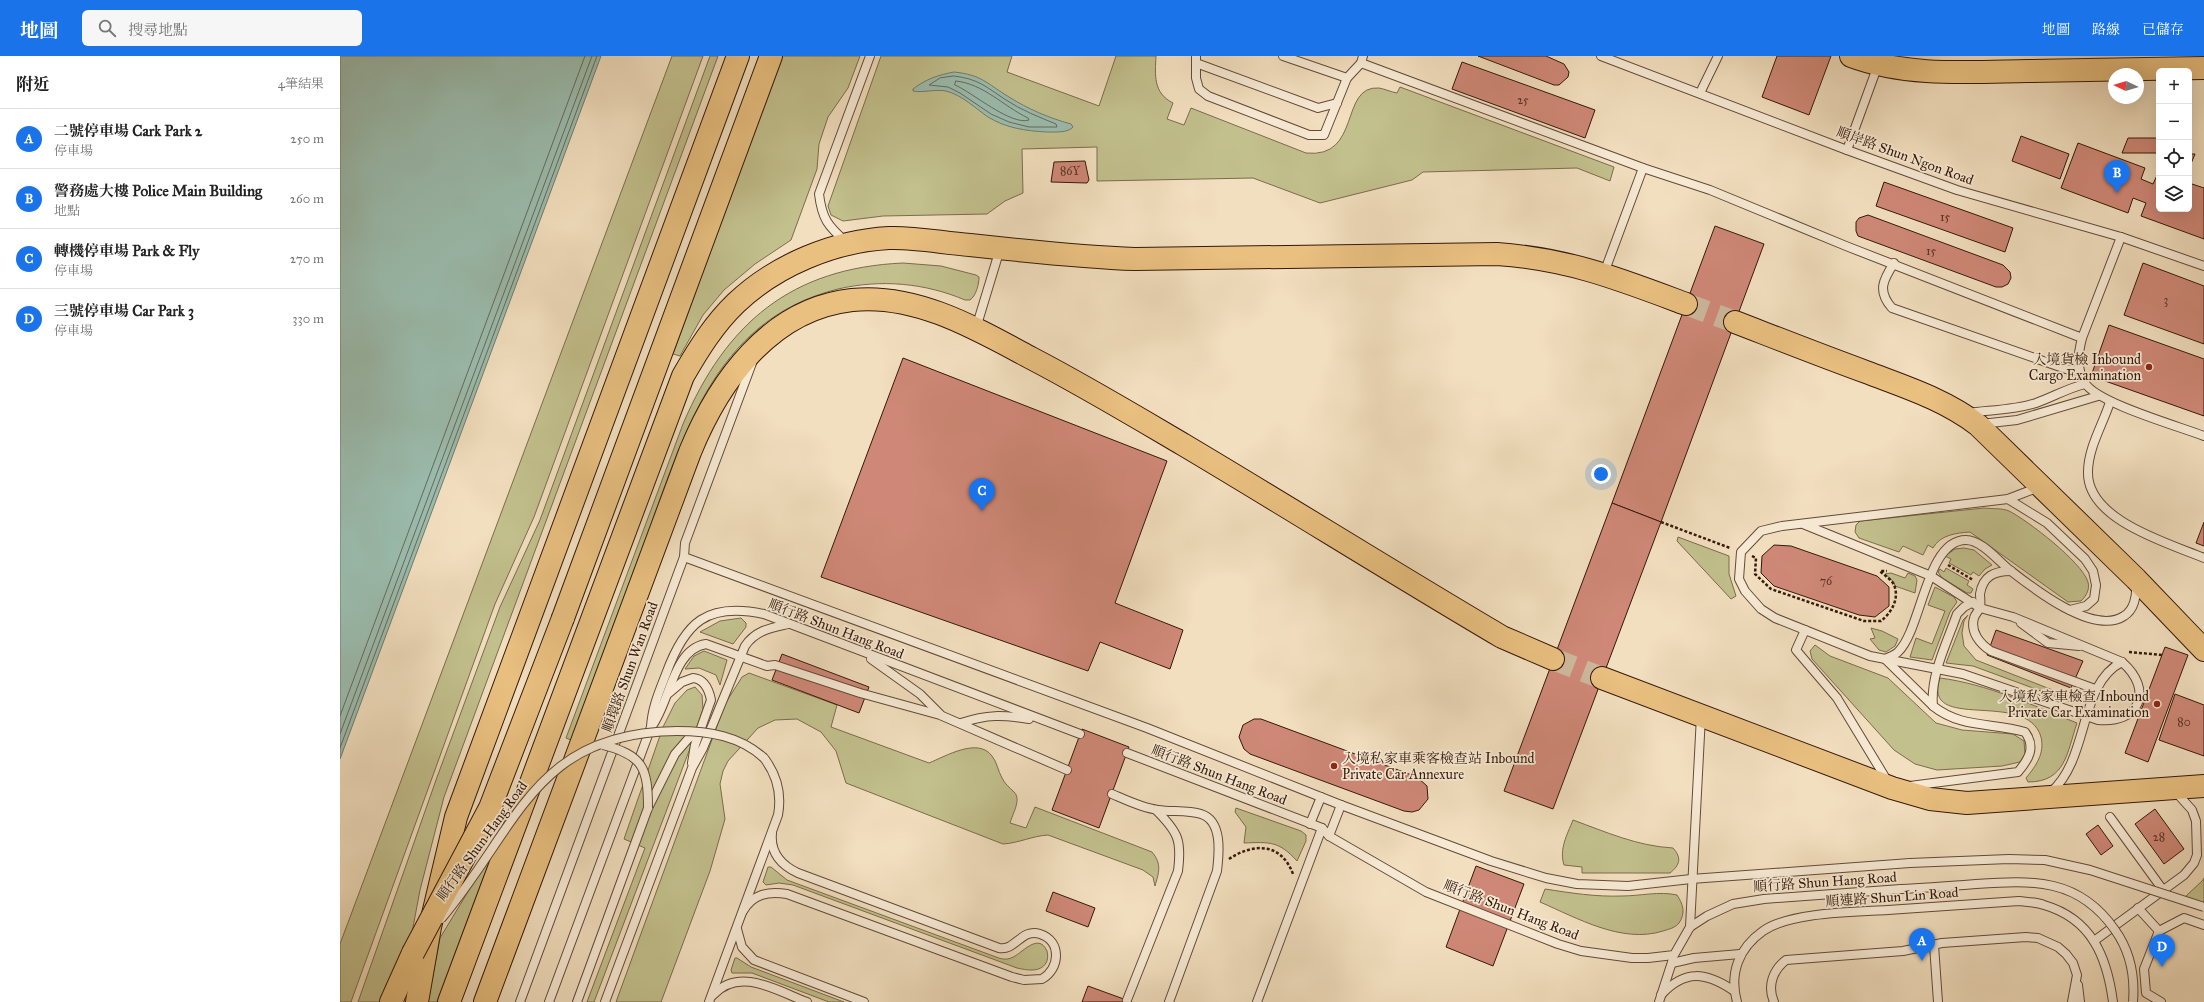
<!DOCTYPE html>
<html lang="zh-TW">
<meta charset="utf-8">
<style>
body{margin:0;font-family:"IM FELL Great Primer","Noto Serif TC",serif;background:#f6f6f6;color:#222}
.controls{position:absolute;right:12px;top:12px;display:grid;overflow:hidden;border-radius:6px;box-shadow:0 4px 16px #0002}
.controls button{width:36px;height:36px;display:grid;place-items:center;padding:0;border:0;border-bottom:1px solid #e0e0e0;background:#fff;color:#222;font:20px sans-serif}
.compass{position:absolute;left:1768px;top:12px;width:36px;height:36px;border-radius:50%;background:#fff;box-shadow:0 4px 16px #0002;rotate:274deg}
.you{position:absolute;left:1261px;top:418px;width:14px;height:14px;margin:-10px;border:3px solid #fff;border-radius:50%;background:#1a73e8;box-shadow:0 0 0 6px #1a73e833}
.badge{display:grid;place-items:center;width:26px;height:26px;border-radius:50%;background:#1a73e8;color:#fff;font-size:13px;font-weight:700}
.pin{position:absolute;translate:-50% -33px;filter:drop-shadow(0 1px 2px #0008)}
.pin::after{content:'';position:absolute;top:21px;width:14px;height:12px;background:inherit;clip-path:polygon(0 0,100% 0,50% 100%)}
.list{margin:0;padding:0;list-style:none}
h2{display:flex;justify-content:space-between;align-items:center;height:52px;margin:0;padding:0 16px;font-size:17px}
h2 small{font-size:13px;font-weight:400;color:#767676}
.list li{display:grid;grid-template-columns:26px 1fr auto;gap:12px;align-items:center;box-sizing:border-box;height:60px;padding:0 16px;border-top:1px solid #e0e0e0}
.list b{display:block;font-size:15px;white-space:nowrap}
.list p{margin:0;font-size:13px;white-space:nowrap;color:#767676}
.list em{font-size:13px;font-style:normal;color:#767676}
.icon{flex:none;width:22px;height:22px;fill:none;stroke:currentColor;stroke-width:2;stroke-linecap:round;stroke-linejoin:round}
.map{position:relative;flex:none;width:1864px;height:946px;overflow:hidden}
header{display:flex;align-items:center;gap:24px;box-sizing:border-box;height:56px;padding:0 20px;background:#1a73e8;color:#fff}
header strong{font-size:19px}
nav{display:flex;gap:22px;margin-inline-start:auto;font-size:14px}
.search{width:280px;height:36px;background:#f6f6f6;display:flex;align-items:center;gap:10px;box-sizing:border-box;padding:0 14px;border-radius:6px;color:#767676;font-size:15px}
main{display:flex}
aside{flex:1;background:#fff}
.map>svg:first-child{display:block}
.green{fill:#c2c08d;stroke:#7b6c4c}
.water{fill:#9bbdaf;stroke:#727b6d}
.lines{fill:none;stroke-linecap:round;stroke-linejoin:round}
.shore{stroke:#686a5c;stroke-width:1}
.building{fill:#cf8877;stroke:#34180a}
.highway-tunnel{stroke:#ccb79b;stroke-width:22;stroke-dasharray:22 11;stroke-linecap:butt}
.lane-casing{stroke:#644a37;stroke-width:10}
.highway-casing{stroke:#34180a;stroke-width:24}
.path{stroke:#34180a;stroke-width:2.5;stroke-dasharray:3 2;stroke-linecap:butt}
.lane{stroke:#f7ead5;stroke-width:8}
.highway{stroke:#e9c080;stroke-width:22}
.lane-bridge-casing{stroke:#644a37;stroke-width:10;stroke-linecap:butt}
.highway-bridge-casing{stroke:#34180a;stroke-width:24;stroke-linecap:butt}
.lane-bridge{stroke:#f7ead5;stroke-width:8}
.highway-bridge{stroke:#e9c080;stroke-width:22}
.poi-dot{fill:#8f2418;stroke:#f7ead5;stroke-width:1.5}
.labels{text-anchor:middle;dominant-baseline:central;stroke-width:3.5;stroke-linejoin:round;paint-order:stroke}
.number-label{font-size:12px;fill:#5b3425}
.street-label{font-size:14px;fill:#34180a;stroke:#f7ead5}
.poi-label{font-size:14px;fill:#34180a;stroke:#f7ead5;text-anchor:end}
</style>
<header>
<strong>地圖</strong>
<div class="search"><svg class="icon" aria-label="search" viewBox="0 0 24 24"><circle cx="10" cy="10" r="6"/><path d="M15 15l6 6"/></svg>搜尋地點</div>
<nav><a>地圖</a><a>路線</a><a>已儲存</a></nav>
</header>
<main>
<aside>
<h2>附近<small>4筆結果</small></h2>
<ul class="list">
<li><span class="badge">A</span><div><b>二號停車場 Cark Park 2</b><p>停車場</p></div><em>250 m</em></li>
<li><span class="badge">B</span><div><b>警務處大樓 Police Main Building</b><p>地點</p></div><em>260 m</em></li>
<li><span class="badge">C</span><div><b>轉機停車場 Park &amp; Fly</b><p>停車場</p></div><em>270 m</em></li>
<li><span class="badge">D</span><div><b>三號停車場 Car Park 3</b><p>停車場</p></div><em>330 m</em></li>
</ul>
</aside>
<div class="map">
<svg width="1864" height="946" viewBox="0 0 1864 946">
<rect width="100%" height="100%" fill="#f2dfbf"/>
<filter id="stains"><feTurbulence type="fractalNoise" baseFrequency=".005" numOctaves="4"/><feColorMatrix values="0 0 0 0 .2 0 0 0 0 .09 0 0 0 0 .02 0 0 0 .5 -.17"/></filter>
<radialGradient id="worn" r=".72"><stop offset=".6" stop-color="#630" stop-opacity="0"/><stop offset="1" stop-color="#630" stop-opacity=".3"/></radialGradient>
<!-- green -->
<g class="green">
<path d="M332 0H363L194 461 155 548 12 943 11 946H0V888Z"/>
<path d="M370 0H378L104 741 80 834 59 946H18L96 724 160 551 200 464Z"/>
<path d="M442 0H520L508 32 488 61 479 88 477 113 451 184 415 208 384 234 363 259 340 300 333 298Z"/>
<path d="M541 0H672L667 16 759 50 776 0H816C815 19 813 37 833 47L827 63 844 69 851 52 966 97C1022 103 999 29 1039 32 1045 33 1051 36 1057 37L1060 31 1274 111 1270 125 1237 112 1083 116 1072 124 980 147 913 122 757 125V91L682 93 683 137 665 145 647 158 543 160 503 165 491 159 488 150Z"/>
<path d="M563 207 601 210 636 219 639 221C639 228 636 240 630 244H625C585 227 541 223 498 233 372 264 343 383 303 490 279 555 255 619 231 684L226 682 343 368C386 267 451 212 563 207Z"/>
<path d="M1644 452C1652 453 1662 452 1669 455 1687 464 1742 506 1748 526 1750 534 1746 540 1741 545L1728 546 1630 476C1616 477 1600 479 1593 492L1588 489 1583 499 1563 490 1559 496 1519 482 1515 476 1516 469 1520 465Z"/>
<path d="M1338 481 1389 500V518L1396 540 1391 543 1337 485Z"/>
<path d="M1624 492 1634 494 1652 509 1645 513 1639 520 1633 516 1631 519 1609 507 1611 503 1605 500 1615 493Z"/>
<path d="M1606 512 1629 525 1627 529 1633 533 1631 537H1627L1602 522 1598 516 1600 513 1604 516Z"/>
<path d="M1551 517 1565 522 1568 517 1575 520 1577 524 1575 537 1555 530 1554 526 1545 518Z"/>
<path d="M1595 531 1614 541 1617 546 1610 556 1592 604 1570 601 1576 582 1592 588 1605 555 1588 549Z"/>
<path d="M1628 559 1624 565 1622 577 1624 590 1636 604 1733 642 1731 646 1633 610 1606 607 1623 564Z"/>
<path d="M401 562 406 567V571L393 588 360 576 380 565Z"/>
<path d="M1531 572 1542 575 1558 583 1555 590 1546 596 1539 594 1530 583 1535 582Z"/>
<path d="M1475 589 1490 600 1548 622 1596 667 1622 674 1673 678 1684 685 1685 698 1680 706 1662 710 1597 714 1575 708 1554 694 1472 603 1470 595Z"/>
<path d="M364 595 387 604 380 629 376 619 359 612 345 613 354 600Z"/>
<path d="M409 617 497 649 491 671 589 707C606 700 638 681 652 700 657 706 658 715 662 722 665 728 669 731 674 736 682 743 672 759 670 767L686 772 695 751 812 796C822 808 819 816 815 830L813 821 803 814 708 779C692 780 679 787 663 788L506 727 496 695 481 676 457 663 435 664 418 672 388 705 383 715 380 728 385 763 370 815 321 946H276L385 648 402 621Z"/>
<path d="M1600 622C1647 628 1692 649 1737 667 1727 696 1726 726 1688 726L1686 722C1696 710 1705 697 1701 681 1687 632 1581 678 1600 622Z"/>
<path d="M355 631 362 639 363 653 349 695 254 946H247L305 792 284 783 323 671 335 647 347 634Z"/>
<path d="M896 752 961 775 966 779V785L957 805C939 785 930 786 904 787L906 771 895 756Z"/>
<path d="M1233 764C1266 776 1297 790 1333 792 1342 802 1340 809 1330 817H1242V811L1224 809C1219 793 1227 779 1233 764Z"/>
<path d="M155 791 97 946H88L100 882Z"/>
<path d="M428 811H431L447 824 656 901C661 903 666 904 671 902 681 899 698 875 707 895 708 899 708 904 706 907 700 917 686 914 677 912L453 829 439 827 426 829 423 826Z"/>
<path d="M1864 822V848L1845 841 1863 824Z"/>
<path d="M1205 833C1231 837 1256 841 1282 840 1300 840 1319 835 1337 839 1343 848 1346 857 1339 867 1335 872 1329 873 1323 875 1282 888 1237 862 1200 846Z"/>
<path d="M395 902H397L411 911 504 946H489L412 917H392L391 914Z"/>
</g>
<!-- water -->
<g class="water">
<path d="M0 0H261L0 703Z"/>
<path d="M614 16C642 19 646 27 669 41 688 53 709 62 731 68L733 71C728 77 715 76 707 76 686 75 666 72 648 61 635 52 622 39 606 35 596 33 581 37 573 35V33C586 23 598 19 614 16Z"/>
</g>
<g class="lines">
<!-- shore -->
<g class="shore">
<path d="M614 20C639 23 646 31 666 44 681 54 699 61 716 68L717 71H689L669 66 651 58 620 37 608 31 589 29 600 22Z"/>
<path d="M616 25C644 28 663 50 688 62L689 64C671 70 632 36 615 29Z"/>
<path d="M0 660 245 0"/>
<path d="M0 678 252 0"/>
<path d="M0 692 257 0"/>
</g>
</g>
<!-- building -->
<g class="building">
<path d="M1138 0H1206L1224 8 1229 16 1228 21 1219 29H1214Z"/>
<path d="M1437 0H1491L1469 59 1422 41Z"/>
<path d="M1122 6 1255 54 1245 82 1112 33Z"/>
<path d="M1681 80 1729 98 1720 123 1672 105Z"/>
<path d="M1788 82H1819V97H1782Z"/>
<path d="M1738 87 1805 112 1801 123 1813 128 1819 115V153H1849V127L1864 132V183L1801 160 1806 147 1793 142 1788 157 1721 132Z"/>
<path d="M1849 98H1855L1850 110H1849Z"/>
<path d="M745 105 749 124 747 127 711 126 714 106Z"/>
<path d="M1544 126 1673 172 1665 196 1536 150Z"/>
<path d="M1528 159 1663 209 1670 216 1671 222 1668 228 1662 231H1656L1518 180 1516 175V166L1519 162Z"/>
<path d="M1375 170 1424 188 1321 466 1272 447Z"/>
<path d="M1803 207 1864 230V288L1784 259Z"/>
<path d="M1769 269 1864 303V360L1751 320Z"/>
<path d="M563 302 827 405 775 547 843 574 830 613 760 586 748 615 481 521Z"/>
<path d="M1272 447 1321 466 1213 753 1164 735Z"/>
<path d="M1864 466V490L1856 487Z"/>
<path d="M1434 489 1451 490 1537 520 1549 531V550L1535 561 1519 559 1434 530 1421 517 1422 500Z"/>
<path d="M1656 574 1743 605 1731 632 1647 599Z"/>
<path d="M1825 591 1848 599 1808 706 1785 697Z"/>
<path d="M442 598 529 631 519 657 432 624Z"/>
<path d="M1835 638 1864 649V700L1819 684Z"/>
<path d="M914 663H921L1077 721 1087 730 1088 743 1079 754 1072 756 1064 755 910 698 904 693 899 681 903 669Z"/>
<path d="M742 673 789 691 759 772 712 754Z"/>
<path d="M1815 753 1844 793 1824 808 1795 768Z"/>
<path d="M1758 769 1773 790 1761 799 1746 778Z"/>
<path d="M1136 810 1184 828 1153 910 1106 891Z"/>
<path d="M713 836 755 852 748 871 706 855Z"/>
<path d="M748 930 792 946H742Z"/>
</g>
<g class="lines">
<!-- highway-tunnel -->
<g class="highway-tunnel">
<path d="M1346 248 1395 266"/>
<path d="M1213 603 1262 622"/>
</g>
<defs>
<g id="lane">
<path d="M856 0V22L859 33 868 40 969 79H984L1007 22"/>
<path d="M943 0 1007 22 1021 7 1023 0"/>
<path d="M1261 0 1507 94 1617 134 1781 181 1864 210"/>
<path d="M856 7 978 52 997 47"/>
<path d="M1021 7 1303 112 1370 134 1506 190 1742 282"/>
<path d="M1360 37 1378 0"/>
<path d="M1507 94 1538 9"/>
<path d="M1781 181 1742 282C1738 298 1736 312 1745 327 1757 347 1838 370 1864 380"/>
<path d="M506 186C488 170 482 163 479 138L530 0"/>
<path d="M1554 207C1543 224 1537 235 1552 252L1726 313 1739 315"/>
<path d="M1264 217 1303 112"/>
<path d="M636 272 660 193"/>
<path d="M1770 346C1763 368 1748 392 1748 416 1747 464 1828 487 1864 502"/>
<path d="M1628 357C1650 354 1674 354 1696 347 1713 341 1728 332 1745 328"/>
<path d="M1641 368 1677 364 1758 340"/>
<path d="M1668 443 1707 467 1745 503 1753 515 1756 529 1754 543 1746 550 1730 554"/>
<path d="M1463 468 1591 520 1640 552 1673 561 1782 606C1814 634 1800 668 1758 664L1623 618 1530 600 1435 562 1421 553 1405 535 1399 523 1401 496 1421 475 1442 470 1668 443 1699 431"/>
<path d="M344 501 807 672 1001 749 1151 805 1206 822 1237 828 1288 830 1351 823 1570 807"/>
<path d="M1671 515C1654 515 1643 520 1640 538 1640 542 1641 547 1640 551 1639 555 1635 558 1634 562 1630 576 1640 588 1651 595L1755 633"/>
<path d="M1681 567 1708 587 1739 590"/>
<path d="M1465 574 1456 594 1497 642 1548 726"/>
<path d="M531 603 580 638 600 658"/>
<path d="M329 637 342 626 353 622C365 623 369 634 371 644L355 689 352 707"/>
<path d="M1593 650 1545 603C1549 601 1555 599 1558 596 1582 573 1586 484 1626 484 1642 484 1659 506 1671 515 1694 533 1754 580 1784 560 1794 554 1797 540 1796 528"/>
<path d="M621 667C648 658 662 659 689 663"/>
<path d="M312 670C330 646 333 593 366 588L427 610 435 609 520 637 600 659 727 714"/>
<path d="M787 697 982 772 989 780 1086 836 1218 888 1241 895 1292 902H1308L1334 899 1350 871 1367 860 1393 848 1424 843 1561 833"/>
<path d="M1570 730 1678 716C1689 703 1696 691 1685 676 1652 666 1622 673 1593 650 1590 619 1607 587 1617 558L1624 551 1633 546"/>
<path d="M1711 736C1750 702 1738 628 1782 606"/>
<path d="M772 738C786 744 802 752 818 754 831 756 848 754 861 758 883 765 879 798 877 815L829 946"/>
<path d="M1770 761 1823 834"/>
<path d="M970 768 981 741"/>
<path d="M989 780 1001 749"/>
<path d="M1798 852 1819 875"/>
<path d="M403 855C413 838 428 835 447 838L672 921 684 924 702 923C720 913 722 885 700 878 681 872 676 895 659 892L458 817C441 809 430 796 432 777"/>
<path d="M1350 871 1361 660"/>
<path d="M397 873 402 891 414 904 524 946"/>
<path d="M1754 885 1844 819 1854 807 1857 799 1856 765 1852 754 1834 734"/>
<path d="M1594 889 1598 946"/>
<path d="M1332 907 1354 902 1400 898"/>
<path d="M1738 929 1740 946"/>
<path d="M373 939C400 910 437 935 467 946"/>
<path d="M1321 939C1345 913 1366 916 1394 935"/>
<path d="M787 944 838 815C842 784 838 776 816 754"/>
<path d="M180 946 344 501 345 487 412 307"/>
<path d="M209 946 311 671C312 652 319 636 326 618 345 566 367 546 424 558L740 678"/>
<path d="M237 946 308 752 335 698 348 683 358 676"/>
<path d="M265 946 352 712 363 692 405 590C416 574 431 572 448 568"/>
<path d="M369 946 438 759C442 737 437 719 424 702"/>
<path d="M917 946 982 772"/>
<path d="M1319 946 1333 903"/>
<path d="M1397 946C1389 917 1399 892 1423 875 1450 856 1515 856 1548 854 1592 851 1636 848 1679 845 1687 846 1696 846 1704 849 1752 863 1767 901 1773 946"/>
<path d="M1434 946C1427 930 1433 914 1446 904L1563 895 1602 887 1686 881 1698 882 1718 891 1726 898 1733 907 1737 919 1732 946"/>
<path d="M1821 946 1806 937 1804 913 1819 875 1844 862 1864 869"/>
</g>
<g id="highway">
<path d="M1511 0C1567 21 1629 16 1688 15 1747 14 1805 13 1864 12"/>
<path d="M1395 266C1439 283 1482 300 1526 316 1565 331 1604 343 1638 369L1796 523 1864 594"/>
<path d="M223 562 431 0"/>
<path d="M1262 622 1552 732 1590 743 1627 747 1864 730"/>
<path d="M51 946 73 897"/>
<path d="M77 946 90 871 116 761 398 0"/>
<path d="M109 946 343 320C358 294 374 268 396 247 436 209 494 185 549 182 575 181 603 187 630 189 685 195 740 201 795 203L1157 198C1229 203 1279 223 1346 248"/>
<path d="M145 946 350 396C379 325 430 253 512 244 576 237 637 273 691 302 743 329 793 359 844 389 950 452 1055 518 1162 581L1213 603"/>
</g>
</defs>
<!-- lane casing -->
<use href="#lane" class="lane-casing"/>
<!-- highway casing -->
<use href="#highway" class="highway-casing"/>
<!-- path -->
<g class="path">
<path d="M1321 466 1390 492"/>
<path d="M1412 500 1416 502 1415 518 1431 533 1524 565H1541C1551 557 1560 543 1554 529 1552 524 1544 519 1540 515H1547"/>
<path d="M1608 509 1633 524"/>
<path d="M1789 596 1822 599"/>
<path d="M889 803C913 787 941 786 953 818"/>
</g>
<!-- lane -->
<use href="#lane" class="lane"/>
<!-- highway -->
<use href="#highway" class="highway"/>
<defs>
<g id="lane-bridge">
<path d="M263 689C303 699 308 712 308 752"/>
<path d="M1570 807 1669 803 1705 804 1750 814 1864 851"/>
<path d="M1561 833C1586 832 1611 830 1636 828 1693 824 1739 822 1775 874 1790 895 1795 921 1793 946"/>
<path d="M101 863C178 772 194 676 337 675 369 675 400 680 424 702"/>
</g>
<path id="highway-bridge" d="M73 897 150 752 223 562"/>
</defs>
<!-- lane-bridge casing -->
<use href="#lane-bridge" class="lane-bridge-casing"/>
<!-- highway-bridge casing -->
<use href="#highway-bridge" class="highway-bridge-casing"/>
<!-- lane-bridge -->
<use href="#lane-bridge" class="lane-bridge"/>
<!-- highway-bridge -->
<use href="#highway-bridge" class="highway-bridge"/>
</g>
<!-- markers -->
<g class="poi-dot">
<circle cx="1809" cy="311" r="4"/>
<circle cx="1817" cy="648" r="4"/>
<circle cx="994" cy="710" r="4"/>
</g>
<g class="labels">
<!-- number labels -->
<g class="number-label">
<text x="1183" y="44">25</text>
<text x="730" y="115">86Y</text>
<text x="1605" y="161">15</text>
<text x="1591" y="195">15</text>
<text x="1826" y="244">3</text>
<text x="1486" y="525">76</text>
<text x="1844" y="666">80</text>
<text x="1819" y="781">28</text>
</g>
<!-- street labels -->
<g class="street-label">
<text transform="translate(1565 100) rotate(20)">順岸路 Shun Ngon Road</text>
<text transform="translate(496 573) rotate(21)">順行路 Shun Hang Road</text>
<text transform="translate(290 611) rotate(-70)">順環路 Shun Wan Road</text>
<text transform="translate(879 719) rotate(21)">順行路 Shun Hang Road</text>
<text transform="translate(142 785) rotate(-54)">順行路 Shun Hang Road</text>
<text transform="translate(1485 826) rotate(-4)">順行路 Shun Hang Road</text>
<text transform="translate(1552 841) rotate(-4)">順連路 Shun Lin Road</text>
<text transform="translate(1171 854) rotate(21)">順行路 Shun Hang Road</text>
</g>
<!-- poi labels -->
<g class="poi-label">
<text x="1801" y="303">入境貨檢 Inbound<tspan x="1801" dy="16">Cargo Examination</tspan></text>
<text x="1809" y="640">入境私家車檢查 Inbound<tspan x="1809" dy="16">Private Car Examination</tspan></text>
<text x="1002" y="702" text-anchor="start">入境私家車乘客檢查站 Inbound<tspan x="1002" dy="16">Private Car Annexure</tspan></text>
</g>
</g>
<rect width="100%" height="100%" filter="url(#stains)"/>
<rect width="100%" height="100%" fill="url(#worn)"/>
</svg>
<div class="controls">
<button>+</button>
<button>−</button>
<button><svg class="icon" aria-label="locate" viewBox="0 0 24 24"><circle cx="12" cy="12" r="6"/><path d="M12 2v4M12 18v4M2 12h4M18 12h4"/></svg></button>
<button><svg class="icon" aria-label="layers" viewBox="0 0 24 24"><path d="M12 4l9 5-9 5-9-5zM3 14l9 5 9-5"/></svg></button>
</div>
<svg class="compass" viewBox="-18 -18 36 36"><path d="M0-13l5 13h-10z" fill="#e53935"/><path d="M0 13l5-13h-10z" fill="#767676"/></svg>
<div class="you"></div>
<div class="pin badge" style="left:1582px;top:905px">A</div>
<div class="pin badge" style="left:1777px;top:137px">B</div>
<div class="pin badge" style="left:642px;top:455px">C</div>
<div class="pin badge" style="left:1822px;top:911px">D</div>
</div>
</main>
